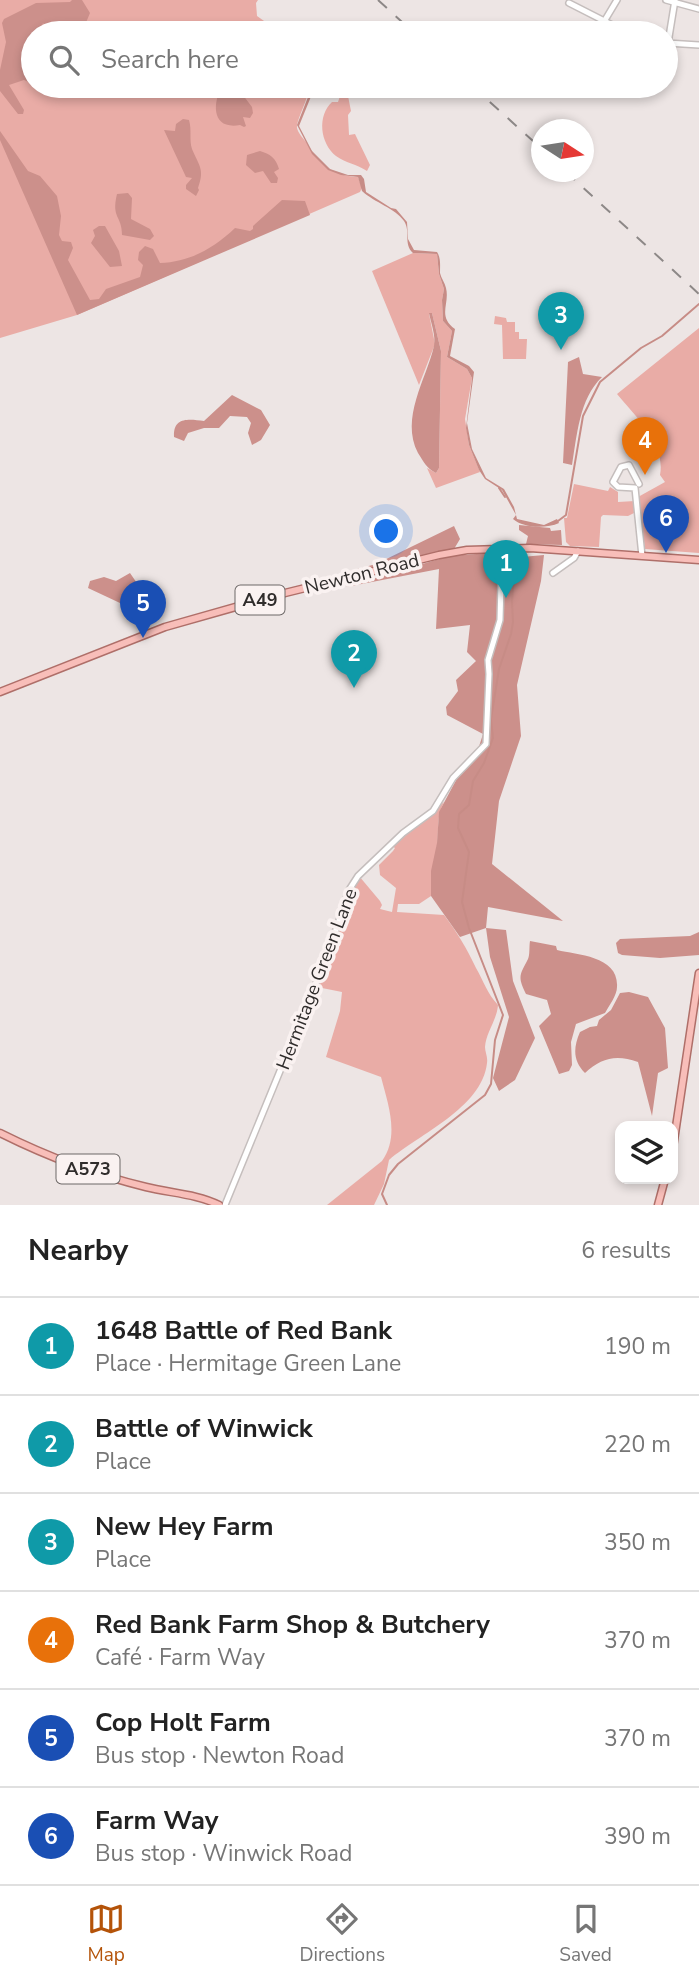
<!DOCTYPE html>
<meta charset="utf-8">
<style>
body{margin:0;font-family:"Nunito Sans",sans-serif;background:#f2f2f2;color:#222}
.controls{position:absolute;right:21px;bottom:21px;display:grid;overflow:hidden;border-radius:14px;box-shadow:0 4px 10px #0003}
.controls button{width:63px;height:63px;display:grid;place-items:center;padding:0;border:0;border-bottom:2px solid #e0e0e0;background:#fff;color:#222;font:35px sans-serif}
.compass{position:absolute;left:531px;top:119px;width:63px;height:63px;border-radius:50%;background:#fff;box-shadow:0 4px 10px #0003;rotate:102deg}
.you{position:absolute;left:387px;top:532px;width:24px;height:24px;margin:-18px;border:5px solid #fff;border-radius:50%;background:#1a73e8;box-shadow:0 0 0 10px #1a73e833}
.badge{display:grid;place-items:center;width:46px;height:46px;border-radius:50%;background:#b45309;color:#fff;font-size:23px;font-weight:700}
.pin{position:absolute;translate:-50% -58px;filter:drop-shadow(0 2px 4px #0008)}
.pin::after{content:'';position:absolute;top:37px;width:24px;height:21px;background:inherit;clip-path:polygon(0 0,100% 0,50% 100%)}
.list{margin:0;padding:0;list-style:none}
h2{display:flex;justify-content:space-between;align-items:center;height:91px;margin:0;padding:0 28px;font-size:30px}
h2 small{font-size:23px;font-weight:400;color:#767676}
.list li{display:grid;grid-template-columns:46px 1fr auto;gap:21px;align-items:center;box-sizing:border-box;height:98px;padding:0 28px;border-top:2px solid #e0e0e0}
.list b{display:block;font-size:26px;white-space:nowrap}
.list p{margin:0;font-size:23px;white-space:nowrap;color:#767676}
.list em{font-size:23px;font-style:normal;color:#767676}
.icon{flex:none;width:38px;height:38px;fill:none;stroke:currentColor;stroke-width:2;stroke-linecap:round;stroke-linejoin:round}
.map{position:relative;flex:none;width:699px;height:1205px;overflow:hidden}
.search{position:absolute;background:#fff;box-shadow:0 4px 10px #0003;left:21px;right:21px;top:21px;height:77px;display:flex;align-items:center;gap:18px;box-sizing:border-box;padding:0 24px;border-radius:38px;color:#767676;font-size:26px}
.sheet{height:679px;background:#fff}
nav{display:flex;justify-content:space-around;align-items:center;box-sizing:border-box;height:98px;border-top:2px solid #e0e0e0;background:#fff;font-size:19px;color:#767676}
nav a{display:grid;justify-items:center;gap:4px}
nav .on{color:#b45309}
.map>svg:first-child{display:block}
.green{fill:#e9aca6}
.forest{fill:#cc908b}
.water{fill:#c78c86}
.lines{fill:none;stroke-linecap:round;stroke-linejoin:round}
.stream{stroke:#c78c86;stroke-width:2}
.minor-casing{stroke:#c5bebd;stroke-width:8}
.major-casing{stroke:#af6f69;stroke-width:9}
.minor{stroke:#fff;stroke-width:5}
.major{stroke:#f8beb9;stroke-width:6}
.rail{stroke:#8d8887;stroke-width:2;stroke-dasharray:12 12;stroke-linecap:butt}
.labels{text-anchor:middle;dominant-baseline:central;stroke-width:7;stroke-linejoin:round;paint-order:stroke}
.shield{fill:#faf2f1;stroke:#6d6867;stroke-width:2}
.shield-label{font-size:18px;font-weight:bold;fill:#302d2c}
.street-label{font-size:19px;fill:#302d2c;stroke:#faf2f1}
</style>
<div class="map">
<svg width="699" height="1205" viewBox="0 0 699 1205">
<rect width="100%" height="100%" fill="#ede5e4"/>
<!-- green -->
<g class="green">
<path d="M0 0H258L256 3 257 16 281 33H33V86H309C309 99 296 120 297 128 298 133 303 138 306 142 319 163 332 176 358 177L362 188 360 192 77 315 0 338Z"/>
<path d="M336 86H346L351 111 348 115 349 135 355 134 370 165 367 171C357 164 345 163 336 156 320 143 317 116 332 102H338L341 93Z"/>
<path d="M413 253 437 254 439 274 444 289 442 300 443 321 452 331 447 357 467 369 472 378 465 419 469 445 480 472 436 488 427 468 436 473 439 468 441 351 432 313 429 314 435 344 419 385 372 271Z"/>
<path d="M495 316 506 318 507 322H515V332H519V339H527L526 359H503L502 325 494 324Z"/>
<path d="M699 328V553L645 549 638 497 665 482 660 475C666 444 635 416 617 394Z"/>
<path d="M574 484 608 491 610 487 618 492V502L635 501 636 512 628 516 603 515 601 517 599 547 570 546 566 542 564 518H567Z"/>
<path d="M444 802C436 817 439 829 437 846 434 863 431 878 431 896L419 904H398L397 912 444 915C457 932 467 949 476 968 484 982 487 993 498 1005 497 1020 486 1032 485 1047 485 1052 488 1057 487 1063 482 1108 419 1134 389 1160L384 1184 374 1205H327L382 1161C400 1136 388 1104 381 1077L326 1057 340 1011 342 992 317 987 347 899 359 876 380 901 382 905 380 909 392 912 396 888 380 875 379 865 393 851 395 848 392 846Z"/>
</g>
<!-- forest -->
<g class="forest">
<path d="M72 0H82L90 13 85 25 87 33H49L43 23 39 33H33V84L24 80 9 85 24 110 23 114H18L0 91V70L6 42 2 23 4 19 36 3 70 2Z"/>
<path d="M222 86H236L252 107 253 113 250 118 243 117 246 126 244 127 240 125C212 130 212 104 222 86Z"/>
<path d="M183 119 189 120C192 130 189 140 192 149 199 166 205 169 198 188L199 190 196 196 186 189V185L192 178 186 177 164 130 175 131 176 124Z"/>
<path d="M0 131 28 171 40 176 57 196 61 216 59 235 62 241 71 242 73 248 68 260 90 300 99 299 106 289 140 277 143 265 138 260 139 252 145 246 153 249 160 263C190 262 214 248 235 228L250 231 253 229V226L282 200 305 201 310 215 77 315 0 140Z"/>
<path d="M260 151C270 154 276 158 279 169L274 172 278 178 277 183H271L263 171 255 173 246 165 247 155Z"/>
<path d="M128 193 132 198 131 219 150 229 154 236 150 240 122 235C122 215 111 219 117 194Z"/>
<path d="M99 226H105L119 251 122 266 110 267 91 243 95 236 93 230Z"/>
<path d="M429 313H432L441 351 439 468 436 473C426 468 424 462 418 453 400 418 426 380 434 346 436 336 431 323 429 313Z"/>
<path d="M579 357 583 374 602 377C579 399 577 436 572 465L563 463 568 362Z"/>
<path d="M232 395 261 410 270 425 261 440 252 445 248 433 251 423 247 417 230 416 219 428H204L188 433 184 441 174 437C173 417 188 419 204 421Z"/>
<path d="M519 525 550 528 551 531 561 530 562 545 526 544 528 536 519 530Z"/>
<path d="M454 526 460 539 454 549 409 558 344 575 343 573 376 564Z"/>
<path d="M490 553 498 559 544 555 541 581 517 685 521 736 499 801 492 864 563 921 488 907 486 928 506 930 513 981 535 1038 515 1080 499 1091 493 1078 509 1017 490 957 486 928 460 937 431 896V871L437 843 439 812 461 771 475 759 483 734 447 715 446 707 458 691 456 680 476 661 467 652 470 625 436 629 439 569 346 587 449 556Z"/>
<path d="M130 573 143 592 120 603 88 588 90 581 104 577 116 581Z"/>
<path d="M699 932V955L660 958 622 955 618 953 616 943 620 939 690 936Z"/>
<path d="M530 941 556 946 557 950C578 955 619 956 617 987 617 995 609 1006 605 1013L576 1024 571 1042 572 1065 569 1071 559 1074 539 1026 551 1014 547 1000 526 994C517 976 520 975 528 959 530 955 529 947 530 941Z"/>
<path d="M629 992 648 997 665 1028 668 1068 658 1073 652 1116 638 1062C616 1054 601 1058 585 1073 573 1061 573 1048 580 1032L590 1027 597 1026 599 1020 611 1010 620 993Z"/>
</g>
<!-- water -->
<path class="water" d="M309 86H311L312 94 299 126 312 151 330 169 348 175H361L364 179 366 192 391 208 396 209 407 222 408 239 414 250 437 252C441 258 440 265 440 273 441 278 445 283 446 288 450 304 437 316 455 329L450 356 469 366 474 372 467 423 472 449 486 478 504 489 514 507 517 519 544 525 557 519 559 523C546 529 523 528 513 519L516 515 502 490 485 479 479 470 469 445 466 428 472 378 467 369 447 357 452 331 443 321 442 300 444 289 439 274 437 254 413 253C403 244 411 231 404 221 395 208 375 203 362 191L358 177 341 175 328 170 312 154 297 125 308 97Z"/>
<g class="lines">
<!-- stream -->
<g class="stream">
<path d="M499 488 505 497"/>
<path d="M558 521 566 515 583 416 600 382 641 348 662 336 699 304"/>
<path d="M387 1205 382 1194 389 1175 398 1164 485 1095 491 1084 495 1040 503 1015 469 928 462 902 469 852 458 828 459 814 469 805 473 781 484 763 493 738 491 719 499 669 511 634 513 622 512 602 516 552"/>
</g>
<defs>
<g id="minor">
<path d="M666 0 699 9"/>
<path d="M569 3 624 31"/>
<path d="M605 20 617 0"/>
<path d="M667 43 699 45"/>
<path d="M668 43 675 0"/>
<path d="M639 484 629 465 621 467 613 482 618 487 635 488 642 556"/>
<path d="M553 573 574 558 578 551"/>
<path d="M225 1205 328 954 349 890 358 876 403 833 433 811 453 778 486 744 489 674 488 660 500 620 502 548"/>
</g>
<g id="major">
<path d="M0 692 165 627 285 593 439 555 467 550 530 548 699 560"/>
<path d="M0 1133C46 1156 96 1175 146 1187 170 1193 197 1194 219 1205"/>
<path d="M673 1147 699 973"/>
<path d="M658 1205 665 1179"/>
</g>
</defs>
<!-- minor casing -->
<use href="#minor" class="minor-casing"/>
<!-- major casing -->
<use href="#major" class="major-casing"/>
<!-- minor -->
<use href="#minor" class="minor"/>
<!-- major -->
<use href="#major" class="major"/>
<!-- rail -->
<g class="rail">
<path d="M378 0 414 33"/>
<path d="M472 86 542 149"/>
<path d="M566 172 699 294"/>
</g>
</g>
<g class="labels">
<!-- shield labels -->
<g class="shield">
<rect x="235.5" y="585.5" width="49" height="29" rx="5"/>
<rect x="56.5" y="1154.5" width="63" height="29" rx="5"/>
</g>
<g class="shield-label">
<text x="260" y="600">A49</text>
<text x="88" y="1169">A573</text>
</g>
<!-- street labels -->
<g class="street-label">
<text transform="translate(362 574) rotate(-14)">Newton Road</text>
<text transform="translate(317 979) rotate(-69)">Hermitage Green Lane</text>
</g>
</g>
</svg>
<div class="controls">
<button><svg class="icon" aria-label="layers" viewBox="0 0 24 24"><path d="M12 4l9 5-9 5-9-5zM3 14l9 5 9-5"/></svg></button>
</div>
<svg class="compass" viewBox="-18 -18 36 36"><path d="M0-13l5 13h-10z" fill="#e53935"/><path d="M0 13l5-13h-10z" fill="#767676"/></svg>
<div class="you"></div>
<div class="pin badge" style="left:506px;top:598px;background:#0f9aa8">1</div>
<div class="pin badge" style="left:354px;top:688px;background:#0f9aa8">2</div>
<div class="pin badge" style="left:561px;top:350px;background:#0f9aa8">3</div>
<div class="pin badge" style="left:645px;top:475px;background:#e8710a">4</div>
<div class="pin badge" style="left:143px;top:638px;background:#1a4fb4">5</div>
<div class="pin badge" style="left:666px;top:553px;background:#1a4fb4">6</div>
<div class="search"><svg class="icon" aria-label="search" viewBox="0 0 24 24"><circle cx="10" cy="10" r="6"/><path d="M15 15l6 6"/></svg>Search here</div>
</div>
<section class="sheet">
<h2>Nearby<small>6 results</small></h2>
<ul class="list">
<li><span class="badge" style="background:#0f9aa8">1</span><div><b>1648 Battle of Red Bank</b><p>Place · Hermitage Green Lane</p></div><em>190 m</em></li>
<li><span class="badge" style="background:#0f9aa8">2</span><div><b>Battle of Winwick</b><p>Place</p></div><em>220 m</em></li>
<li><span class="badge" style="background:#0f9aa8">3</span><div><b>New Hey Farm</b><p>Place</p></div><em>350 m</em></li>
<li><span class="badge" style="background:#e8710a">4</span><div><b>Red Bank Farm Shop &amp; Butchery</b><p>Café · Farm Way</p></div><em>370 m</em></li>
<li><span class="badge" style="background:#1a4fb4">5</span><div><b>Cop Holt Farm</b><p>Bus stop · Newton Road</p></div><em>370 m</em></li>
<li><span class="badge" style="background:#1a4fb4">6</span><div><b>Farm Way</b><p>Bus stop · Winwick Road</p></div><em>390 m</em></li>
</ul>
</section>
<nav>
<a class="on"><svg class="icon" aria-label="map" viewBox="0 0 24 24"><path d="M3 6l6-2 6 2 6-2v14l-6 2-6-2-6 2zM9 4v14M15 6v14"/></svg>Map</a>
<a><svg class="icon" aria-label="directions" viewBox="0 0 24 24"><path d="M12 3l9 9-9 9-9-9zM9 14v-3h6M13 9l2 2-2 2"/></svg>Directions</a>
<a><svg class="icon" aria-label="saved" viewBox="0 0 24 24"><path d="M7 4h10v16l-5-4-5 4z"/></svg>Saved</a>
</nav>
